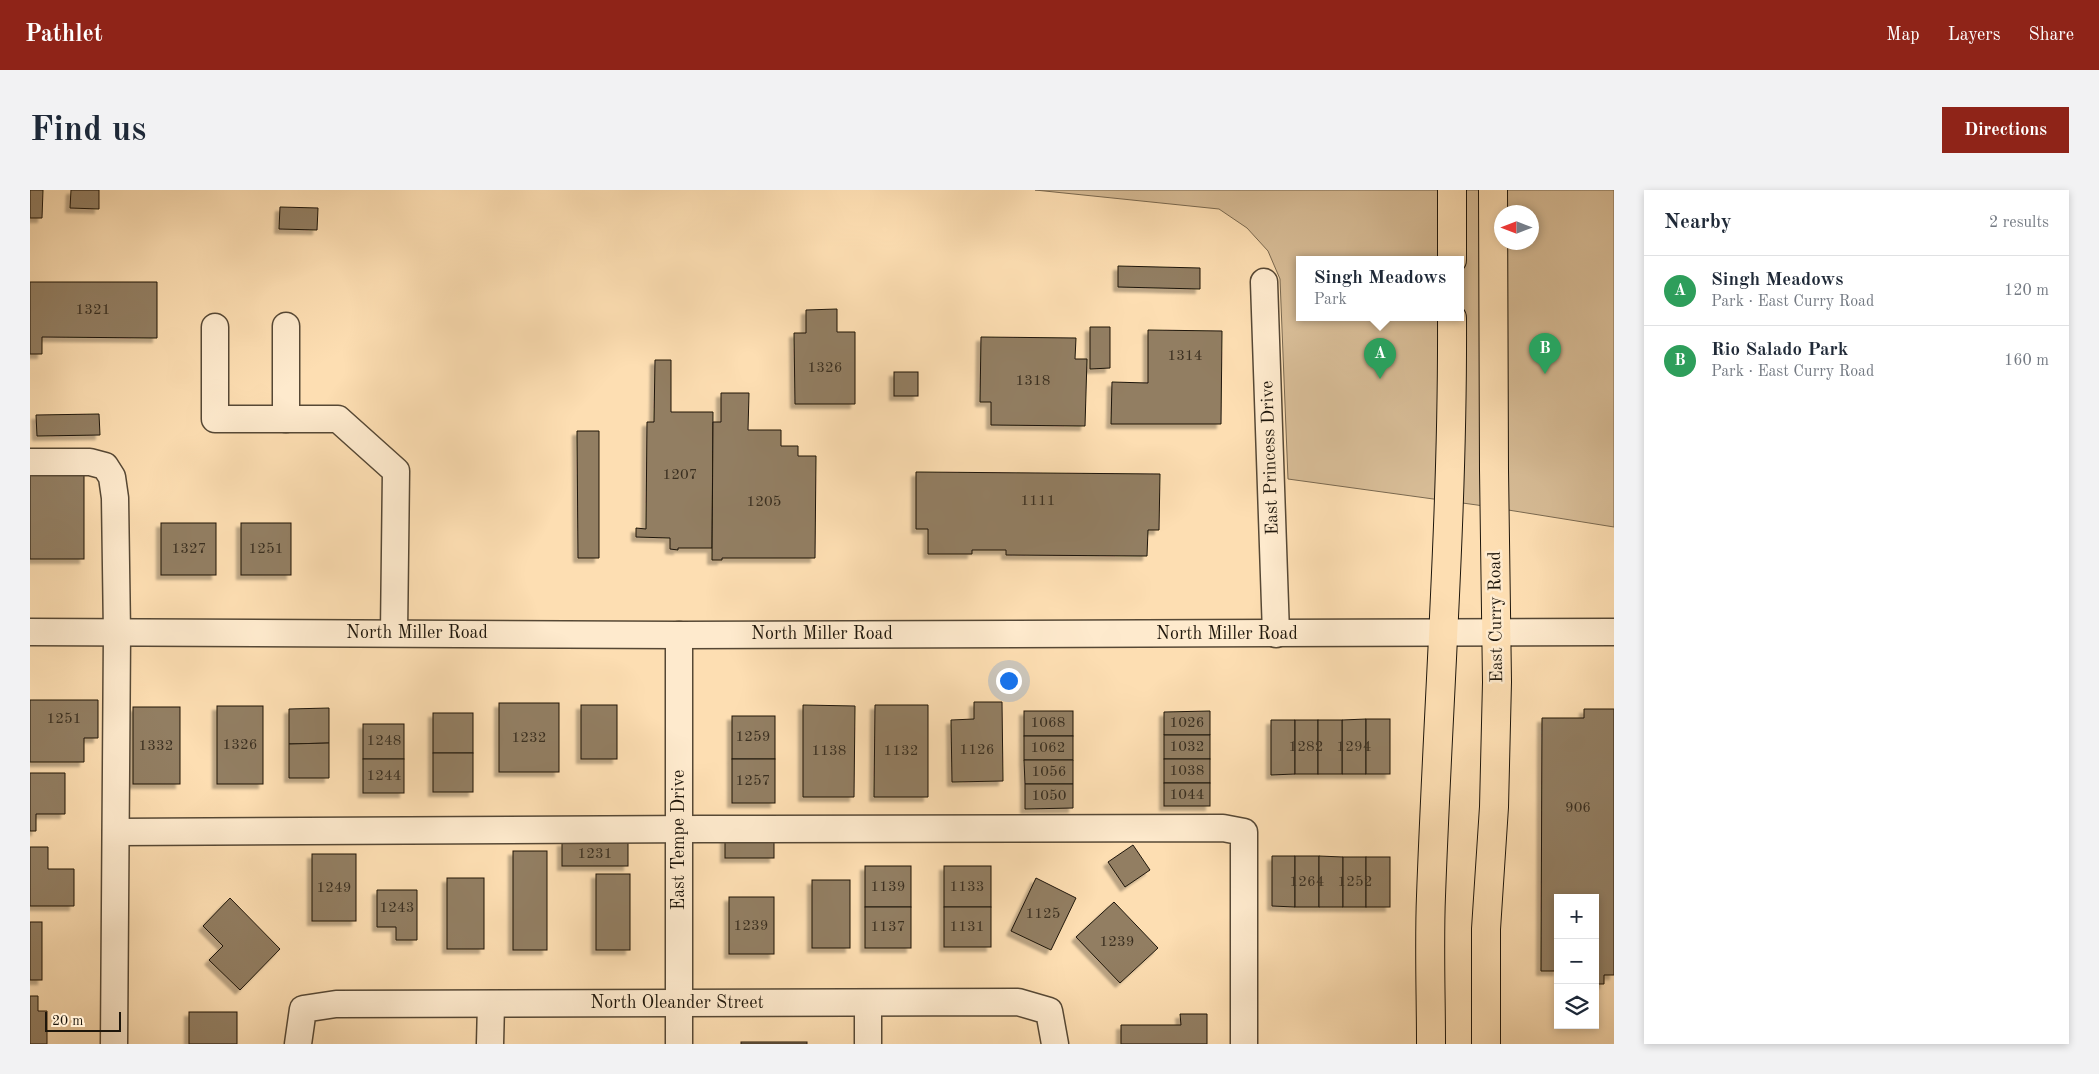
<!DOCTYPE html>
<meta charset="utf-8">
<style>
body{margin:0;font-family:"Old Standard TT",serif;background:#f2f2f3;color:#1f2937}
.controls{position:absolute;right:15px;bottom:15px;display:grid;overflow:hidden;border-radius:0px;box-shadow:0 2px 8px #0003}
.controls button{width:45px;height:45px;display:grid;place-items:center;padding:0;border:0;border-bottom:1px solid #e0e1e3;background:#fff;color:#1f2937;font:25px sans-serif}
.compass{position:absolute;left:1464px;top:15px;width:45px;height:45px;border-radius:50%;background:#fff;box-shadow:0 2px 8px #0003;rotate:270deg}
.scale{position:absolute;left:15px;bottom:12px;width:76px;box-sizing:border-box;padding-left:5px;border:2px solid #1e160b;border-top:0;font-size:14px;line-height:18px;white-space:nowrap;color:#1e160b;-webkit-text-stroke:4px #feeacd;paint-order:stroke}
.you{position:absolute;left:978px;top:490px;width:18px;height:18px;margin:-12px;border:4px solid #fff;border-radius:50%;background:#1a73e8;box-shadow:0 0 0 8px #1a73e833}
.badge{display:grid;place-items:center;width:32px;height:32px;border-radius:50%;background:#8f2418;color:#fff;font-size:16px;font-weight:700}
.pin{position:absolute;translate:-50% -41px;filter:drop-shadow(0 1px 2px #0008)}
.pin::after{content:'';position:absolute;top:26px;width:18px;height:15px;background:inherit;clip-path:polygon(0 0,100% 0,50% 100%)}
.popup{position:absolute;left:1266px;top:66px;width:168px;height:65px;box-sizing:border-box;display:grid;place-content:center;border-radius:0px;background:#fff;filter:drop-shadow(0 1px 4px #0005);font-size:16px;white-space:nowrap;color:#747a83}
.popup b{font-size:19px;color:#1f2937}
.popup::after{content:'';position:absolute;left:50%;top:100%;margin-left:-10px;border:10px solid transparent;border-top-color:#fff}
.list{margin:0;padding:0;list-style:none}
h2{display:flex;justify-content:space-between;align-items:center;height:65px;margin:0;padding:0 20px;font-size:21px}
h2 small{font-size:16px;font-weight:400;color:#747a83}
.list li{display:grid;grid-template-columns:32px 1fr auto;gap:15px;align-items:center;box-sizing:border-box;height:70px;padding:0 20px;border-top:1px solid #e0e1e3}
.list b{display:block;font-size:19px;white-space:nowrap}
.list p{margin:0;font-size:16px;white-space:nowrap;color:#747a83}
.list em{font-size:16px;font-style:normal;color:#747a83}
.icon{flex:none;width:28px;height:28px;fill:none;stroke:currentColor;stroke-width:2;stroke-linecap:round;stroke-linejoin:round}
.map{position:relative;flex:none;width:1584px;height:854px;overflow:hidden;border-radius:0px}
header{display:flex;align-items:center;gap:30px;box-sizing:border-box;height:70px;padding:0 25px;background:#8f2418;color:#fff}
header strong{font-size:24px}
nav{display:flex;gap:28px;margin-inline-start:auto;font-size:18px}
.intro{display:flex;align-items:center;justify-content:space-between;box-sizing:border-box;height:120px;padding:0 30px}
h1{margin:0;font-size:35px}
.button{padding:12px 22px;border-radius:0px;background:#8f2418;color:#fff;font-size:18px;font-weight:700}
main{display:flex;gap:30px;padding:0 30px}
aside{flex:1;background:#fff;border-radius:0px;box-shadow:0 2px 8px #0003}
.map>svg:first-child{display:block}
.green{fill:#d7bc96;stroke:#7a6950;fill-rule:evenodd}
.building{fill:#927e62;stroke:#1e160b;filter:url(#shadow)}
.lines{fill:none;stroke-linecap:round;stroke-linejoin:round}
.minor-casing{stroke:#564835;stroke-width:29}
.major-casing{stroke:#1e160b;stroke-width:30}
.minor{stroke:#feeacd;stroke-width:26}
.major{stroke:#fddeb2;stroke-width:28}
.labels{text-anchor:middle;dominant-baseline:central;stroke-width:5;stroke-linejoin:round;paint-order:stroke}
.number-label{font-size:15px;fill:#3b3021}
.street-label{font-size:18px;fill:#1e160b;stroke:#feeacd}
</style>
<header>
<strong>Pathlet</strong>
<nav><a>Map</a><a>Layers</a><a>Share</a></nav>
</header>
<div class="intro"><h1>Find us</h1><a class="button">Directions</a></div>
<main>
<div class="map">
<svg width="1584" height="854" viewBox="0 0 1584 854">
<defs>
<filter id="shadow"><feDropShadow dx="-4.5" dy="4.5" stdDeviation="1" flood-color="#0004"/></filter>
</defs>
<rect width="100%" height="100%" fill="#fddeb2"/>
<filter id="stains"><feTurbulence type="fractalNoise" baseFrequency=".004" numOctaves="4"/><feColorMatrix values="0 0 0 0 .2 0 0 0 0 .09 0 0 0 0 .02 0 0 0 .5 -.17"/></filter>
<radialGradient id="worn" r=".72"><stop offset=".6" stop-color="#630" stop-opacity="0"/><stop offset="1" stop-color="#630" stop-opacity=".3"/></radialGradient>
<!-- green -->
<path class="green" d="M1005 0H1584V337L1447 315 1258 289 1250 89 1238 61 1217 38 1189 19ZM1472 22H1502V52H1472ZM1270 70H1430V128H1270Z"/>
<!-- building -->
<g class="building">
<path d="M0 0H13L12 28H0Z"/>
<path d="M41 0H69V19L40 18Z"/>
<path d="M250 17 288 18 287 40 249 39Z"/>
<path d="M1088 76 1170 78V99L1088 97Z"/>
<path d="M0 92H127V148L12 147V164H0Z"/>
<path d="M807 119V142H825V214H765L764 143H776V120Z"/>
<path d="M1060 137H1080V178L1060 179Z"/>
<path d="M1118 140 1192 141 1191 234H1081L1082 192 1118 193Z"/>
<path d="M951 147 1046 148 1045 169H1057L1055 236 961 235V212H950Z"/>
<path d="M625 170H641V222H683L682 358H648V360L640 359V348L606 347V338L616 339 617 232H624Z"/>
<rect x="864" y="182" width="24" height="24"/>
<path d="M691 203H719L718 240H751V256H768V266H786L785 368H692V370H682L683 232H691Z"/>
<path d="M69 224 70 245 7 246 6 225Z"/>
<path d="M547 241H569V368H548Z"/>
<rect x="0" y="279" width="54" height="90"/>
<path d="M886 282 1130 284 1129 340H1118L1117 366 976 365V360H942V364H898V339H886Z"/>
<rect x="131" y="333" width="55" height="52"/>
<rect x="211" y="333" width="50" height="52"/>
<path d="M0 510H68V548H54V572H0Z"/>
<path d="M944 512H972L973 591 922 592 921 530 944 529Z"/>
<rect x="469" y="513" width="60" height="69"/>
<rect x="551" y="515" width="36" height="54"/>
<path d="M773 515 825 516 824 607H773Z"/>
<path d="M845 515H898V607H844Z"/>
<rect x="187" y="516" width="46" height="78"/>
<rect x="103" y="517" width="47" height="77"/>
<path d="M299 518V553L259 554V519Z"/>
<path d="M1554 519H1584V785H1574V794H1565V708H1528V781H1511L1512 528H1554Z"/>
<rect x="994" y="521" width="49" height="25"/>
<path d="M1180 521V545H1134V522Z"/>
<rect x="403" y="523" width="40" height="40"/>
<rect x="702" y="526" width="43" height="43"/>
<path d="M1336 529V584H1312V530Z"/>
<rect x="1336" y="529" width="24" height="55"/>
<path d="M1241 530H1265V584L1241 585Z"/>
<rect x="1265" y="530" width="23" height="54"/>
<rect x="1288" y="530" width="24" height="54"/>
<rect x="333" y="534" width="41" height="35"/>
<rect x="1134" y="545" width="46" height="24"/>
<rect x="994" y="546" width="49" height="24"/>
<path d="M299 553V588H259V554Z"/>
<rect x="403" y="563" width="40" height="39"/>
<rect x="333" y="569" width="41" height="34"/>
<rect x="702" y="569" width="43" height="44"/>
<rect x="1134" y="569" width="46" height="24"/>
<path d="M994 570H1043V594H995Z"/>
<path d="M0 583H35V624H6V641H0Z"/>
<rect x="1134" y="593" width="46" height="23"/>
<path d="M995 594H1043V618L995 619Z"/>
<rect x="695" y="646" width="49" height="22"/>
<rect x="532" y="652" width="66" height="24"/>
<path d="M1103 655 1120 680 1095 697 1078 672Z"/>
<path d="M0 657H18V679H44V716H0Z"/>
<rect x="483" y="661" width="34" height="99"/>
<rect x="282" y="664" width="44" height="67"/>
<path d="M1242 666H1265V717L1242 716Z"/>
<rect x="1265" y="666" width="24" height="51"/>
<path d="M1289 666 1313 667V717H1289Z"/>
<rect x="1313" y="667" width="23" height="50"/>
<rect x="1336" y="667" width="24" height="50"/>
<rect x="835" y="676" width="46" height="41"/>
<rect x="914" y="676" width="47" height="41"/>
<rect x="566" y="684" width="34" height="76"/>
<rect x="417" y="688" width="37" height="71"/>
<path d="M1006 688 1046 708 1021 760 981 741Z"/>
<rect x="782" y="690" width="38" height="68"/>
<path d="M347 700H387V750H366V737H347Z"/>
<rect x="699" y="707" width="45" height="57"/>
<path d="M200 708 250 759 210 800 179 770 193 756 173 736Z"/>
<path d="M1084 712 1128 758 1090 793 1046 747Z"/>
<rect x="835" y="717" width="46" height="41"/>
<rect x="914" y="717" width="47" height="40"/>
<rect x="0" y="732" width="12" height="58"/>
<path d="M0 806H8V821H17V854H0Z"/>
<rect x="159" y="822" width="48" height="32"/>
<path d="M1150 824H1177V854H1091V835H1151Z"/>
<rect x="711" y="852" width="66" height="2"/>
</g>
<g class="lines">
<defs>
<g id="minor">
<path d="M1234 92 1246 444"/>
<path d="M185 137V229H308L366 281 364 443"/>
<path d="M256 229V136"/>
<path d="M0 272H60L75 276 82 287 85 308 87 443 84 854"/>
<path d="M0 442 649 445 1584 442"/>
<path d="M86 642 672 639 1193 638 1214 642V854"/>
<path d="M838 813V854"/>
<path d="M268 854 273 819 306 814 988 812 1019 821 1025 854"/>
<path d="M460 854 461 814"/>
<path d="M649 854V445"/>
</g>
<g id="major">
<path d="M1422 0V70"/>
<path d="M1401 854C1401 805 1399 755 1401 706 1408 513 1423 321 1422 128"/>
<path d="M1456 854V739L1464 617 1467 492 1464 280 1463 0"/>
</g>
</defs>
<!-- minor casing -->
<use href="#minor" class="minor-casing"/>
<!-- major casing -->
<use href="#major" class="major-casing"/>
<!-- minor -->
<use href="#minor" class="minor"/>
<!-- major -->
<use href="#major" class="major"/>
</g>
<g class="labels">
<!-- number labels -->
<g class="number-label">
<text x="63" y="120">1321</text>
<text x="1155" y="166">1314</text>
<text x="795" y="178">1326</text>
<text x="1003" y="191">1318</text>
<text x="650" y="285">1207</text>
<text x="1008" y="311">1111</text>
<text x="734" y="312">1205</text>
<text x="159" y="359">1327</text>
<text x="236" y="359">1251</text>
<text x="34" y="529">1251</text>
<text x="1018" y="533">1068</text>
<text x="1157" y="533">1026</text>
<text x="723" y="547">1259</text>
<text x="499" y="548">1232</text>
<text x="354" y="551">1248</text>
<text x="210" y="555">1326</text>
<text x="126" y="556">1332</text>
<text x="1157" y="557">1032</text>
<text x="1276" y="557">1282</text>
<text x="1324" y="557">1294</text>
<text x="1018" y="558">1062</text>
<text x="947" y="560">1126</text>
<text x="799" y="561">1138</text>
<text x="871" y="561">1132</text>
<text x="1157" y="581">1038</text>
<text x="1019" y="582">1056</text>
<text x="354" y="586">1244</text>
<text x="723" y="591">1257</text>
<text x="1157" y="605">1044</text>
<text x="1019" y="606">1050</text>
<text x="1548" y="618">906</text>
<text x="565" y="664">1231</text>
<text x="1277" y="692">1264</text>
<text x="1325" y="692">1252</text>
<text x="858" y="697">1139</text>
<text x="937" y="697">1133</text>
<text x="304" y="698">1249</text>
<text x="367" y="718">1243</text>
<text x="1013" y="724">1125</text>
<text x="721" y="736">1239</text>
<text x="858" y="737">1137</text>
<text x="937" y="737">1131</text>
<text x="1087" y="752">1239</text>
</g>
<!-- street labels -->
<g class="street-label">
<text transform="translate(1240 268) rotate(-92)">East Princess Drive</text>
<text transform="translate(1466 427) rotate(-91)">East Curry Road</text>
<text x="387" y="443">North Miller Road</text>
<text x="792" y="444">North Miller Road</text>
<text x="1197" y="444">North Miller Road</text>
<text transform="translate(649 650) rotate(-90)">East Tempe Drive</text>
<text x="647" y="813">North Oleander Street</text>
</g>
</g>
<rect width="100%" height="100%" filter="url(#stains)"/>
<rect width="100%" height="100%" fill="url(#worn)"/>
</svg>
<div class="controls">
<button>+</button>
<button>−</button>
<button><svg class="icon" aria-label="layers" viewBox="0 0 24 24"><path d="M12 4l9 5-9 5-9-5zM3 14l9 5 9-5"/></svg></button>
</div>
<svg class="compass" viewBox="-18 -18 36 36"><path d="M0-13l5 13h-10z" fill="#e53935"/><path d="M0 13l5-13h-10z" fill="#747a83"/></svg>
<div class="scale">20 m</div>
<div class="you"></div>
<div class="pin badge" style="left:1350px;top:189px;background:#2e9e5b">A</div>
<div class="popup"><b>Singh Meadows</b>Park</div>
<div class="pin badge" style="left:1515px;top:184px;background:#2e9e5b">B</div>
</div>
<aside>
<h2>Nearby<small>2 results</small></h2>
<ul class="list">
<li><span class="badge" style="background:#2e9e5b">A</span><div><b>Singh Meadows</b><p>Park · East Curry Road</p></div><em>120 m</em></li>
<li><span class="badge" style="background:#2e9e5b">B</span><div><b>Rio Salado Park</b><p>Park · East Curry Road</p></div><em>160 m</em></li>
</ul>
</aside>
</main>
